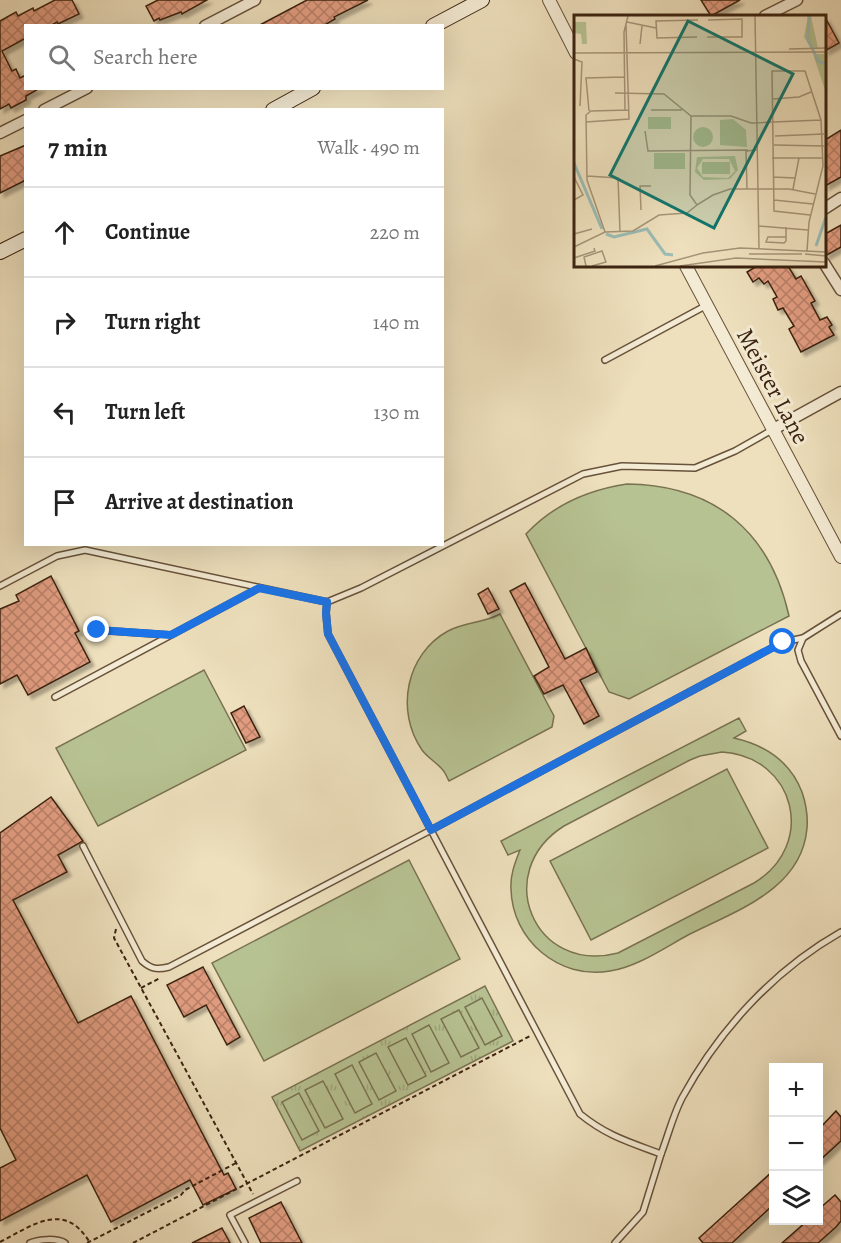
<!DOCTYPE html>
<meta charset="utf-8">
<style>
body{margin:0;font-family:Alegreya,serif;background:#f6f6f6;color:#222}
.controls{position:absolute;right:18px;bottom:18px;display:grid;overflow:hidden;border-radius:0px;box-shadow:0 6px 24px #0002}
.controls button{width:54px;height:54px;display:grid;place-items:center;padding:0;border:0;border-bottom:2px solid #e0e0e0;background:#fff;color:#222;font:30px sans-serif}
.stop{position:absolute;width:18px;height:18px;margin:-14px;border:4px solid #1a73e8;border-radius:50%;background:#fff}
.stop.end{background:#1a73e8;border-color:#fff;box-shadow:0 2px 6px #0008}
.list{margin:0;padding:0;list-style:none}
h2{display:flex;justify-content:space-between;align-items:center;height:78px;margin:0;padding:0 24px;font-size:26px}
h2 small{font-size:20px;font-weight:400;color:#767676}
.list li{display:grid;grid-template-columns:39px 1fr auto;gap:18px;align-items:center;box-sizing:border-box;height:90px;padding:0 24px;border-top:2px solid #e0e0e0}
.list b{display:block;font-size:22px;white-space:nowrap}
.list em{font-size:20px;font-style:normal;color:#767676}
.icon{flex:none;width:33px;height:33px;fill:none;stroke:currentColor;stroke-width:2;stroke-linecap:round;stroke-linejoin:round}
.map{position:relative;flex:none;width:841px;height:1243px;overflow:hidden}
.search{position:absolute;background:#fff;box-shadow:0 6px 24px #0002;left:24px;top:24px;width:420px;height:66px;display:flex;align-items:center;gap:15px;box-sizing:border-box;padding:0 21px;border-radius:0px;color:#767676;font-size:22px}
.panel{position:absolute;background:#fff;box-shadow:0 6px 24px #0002;left:24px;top:108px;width:420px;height:438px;border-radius:0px}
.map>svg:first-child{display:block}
.grass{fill:url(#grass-tufts);stroke:#797251;stroke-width:1.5}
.garden{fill:#b7c292;stroke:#797251;stroke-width:1.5;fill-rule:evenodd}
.building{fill:url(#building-cross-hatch);stroke:#3b2310;stroke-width:1.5;filter:url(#shadow)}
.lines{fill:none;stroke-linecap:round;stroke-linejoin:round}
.service-casing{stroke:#68523b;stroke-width:8}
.minor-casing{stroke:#68523b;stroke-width:13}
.tertiary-casing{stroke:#68523b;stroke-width:14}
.secondary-casing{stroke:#3b2310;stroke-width:16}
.path{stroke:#3b2310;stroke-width:2;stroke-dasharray:4.5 3;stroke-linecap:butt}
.service{stroke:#f4ebd4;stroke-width:5}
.minor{stroke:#f4ebd4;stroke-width:10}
.tertiary{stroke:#f4ebd4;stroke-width:12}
.secondary{stroke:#f4ebd4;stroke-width:14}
.route{stroke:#1a73e8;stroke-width:8}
.labels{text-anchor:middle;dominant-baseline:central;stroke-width:6;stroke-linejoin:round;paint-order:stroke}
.street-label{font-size:24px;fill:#3b2310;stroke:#f4ebd4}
.inset-river{fill:none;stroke:#9abcb5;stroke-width:3}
.inset-road{fill:none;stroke:#a69478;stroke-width:1.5}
.view{fill:#0f766e;fill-opacity:0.15;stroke:#0f766e;stroke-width:3}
.inset-edge{fill:none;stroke:#3b2310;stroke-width:3}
</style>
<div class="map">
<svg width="841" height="1243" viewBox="0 0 841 1243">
<defs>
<pattern id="grass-tufts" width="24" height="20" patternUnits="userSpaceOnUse" patternTransform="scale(1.5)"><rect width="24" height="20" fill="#b7c292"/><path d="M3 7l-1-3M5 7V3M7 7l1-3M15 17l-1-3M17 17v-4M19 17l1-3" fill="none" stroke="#9ea67d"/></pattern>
<pattern id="building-cross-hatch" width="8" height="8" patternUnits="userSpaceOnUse" patternTransform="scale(1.5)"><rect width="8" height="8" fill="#e29d81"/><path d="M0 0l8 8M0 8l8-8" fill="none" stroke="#b88068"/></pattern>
<filter id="shadow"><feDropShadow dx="4" dy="4" stdDeviation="1.5" flood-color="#0004"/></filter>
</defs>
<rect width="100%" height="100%" fill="#eee0bd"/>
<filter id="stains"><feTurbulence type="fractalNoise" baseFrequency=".00333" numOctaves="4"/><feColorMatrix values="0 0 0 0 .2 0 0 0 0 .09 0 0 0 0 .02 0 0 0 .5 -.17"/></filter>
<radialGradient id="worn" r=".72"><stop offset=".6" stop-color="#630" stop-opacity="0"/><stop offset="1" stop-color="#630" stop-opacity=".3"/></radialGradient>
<!-- grass -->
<path class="grass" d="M485 986 513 1041 300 1151 272 1097Z"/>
<!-- garden -->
<g class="garden">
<path d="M627 484C714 485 770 531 789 616L629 699 609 692 526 534C553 505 587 490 627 484Z"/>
<path d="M500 614 554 716 552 727 449 781C447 777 445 772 442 769 436 762 428 758 422 750 395 711 406 654 448 631 465 622 484 623 500 614Z"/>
<path d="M204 670 246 750 98 826 56 748Z"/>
<path d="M739 718 746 731 734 738C765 745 790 761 802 792 806 804 808 816 807 828 802 890 735 911 688 935 664 948 637 967 610 971 559 980 512 940 511 889 510 875 515 863 520 850L508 855 501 841ZM722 752C796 757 817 845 754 883L618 953C534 975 491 872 564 826L690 760 700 756Z"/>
<path d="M727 769 768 848 591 940 550 861Z"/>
<path d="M409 860 460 959 264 1061 212 963Z"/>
<path d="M482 998 502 1036 485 1045 465 1007Z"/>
<path d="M459 1010 479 1048 461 1057 441 1019Z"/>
<path d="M429 1025 449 1063 431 1072 412 1034Z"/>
<path d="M406 1038 426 1076 408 1085 388 1047Z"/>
<path d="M376 1053 396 1091 379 1100 359 1062Z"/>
<path d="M352 1065 372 1104 355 1113 335 1074Z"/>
<path d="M323 1081 343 1119 325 1128 305 1090Z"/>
<path d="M299 1093 319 1131 302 1140 282 1102Z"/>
</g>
<!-- building -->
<g class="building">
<path d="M55 0H72L79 14 58 24 57 22 50 26H26V38L2 51 12 71 16 69 20 78 26 75V88H40L26 96V100L11 108 9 104 0 109V21L16 12 18 16 33 8 34 11Z"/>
<path d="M158 0H207L182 14 181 12 160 20 159 18 154 21 146 6Z"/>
<path d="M307 0H368L334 17 335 19 323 26H258Z"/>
<path d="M701 0H740L711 16Z"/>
<path d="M825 17 839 43 825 51Z"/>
<path d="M841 130V177L825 186V140Z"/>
<path d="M26 145V180L0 193V156Z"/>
<path d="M841 225V247L825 256V234Z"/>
<path d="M757 266H788L796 279 801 276 815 301 811 303 820 320 827 317 832 325 829 327 834 335 801 352 789 329 794 326 783 308 778 310 773 299 777 297 768 281 764 284 759 278 753 282 747 272Z"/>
<path d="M51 576 79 631 75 633 90 662 28 695 17 675 0 684V609L19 601 16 595Z"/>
<path d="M525 583 565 659 586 648 597 672 580 680 599 716 584 724 563 685 544 694 534 676 549 667 510 591Z"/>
<path d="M488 588 499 609 488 614 478 594Z"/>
<path d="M244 706 260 737 246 743 231 713Z"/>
<path d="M51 797 83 841 58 855 67 872 13 900 78 1023 131 996 224 1175 228 1173 236 1189 203 1205 190 1180 111 1222 87 1175 0 1221V1168L16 1160 0 1128V833Z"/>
<path d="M203 967 240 1037 227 1045 206 1005 184 1017 167 985Z"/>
<path d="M836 1111 841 1117V1141L819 1161V1129Z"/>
<path d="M774 1170V1204L732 1243H703L699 1238Z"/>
<path d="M835 1195 841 1202V1221L836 1227 818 1243H782L807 1221H819V1209Z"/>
<path d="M281 1202 302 1243H261L249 1218Z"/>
<path d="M222 1228 230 1243H192Z"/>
</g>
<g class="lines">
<defs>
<g id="service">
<path d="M605 360 707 305"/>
<path d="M0 586 57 556 85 550 327 602 361 588 583 474 622 466 695 468 735 451 772 430"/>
<path d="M327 602 326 613 328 634 580 1114C607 1136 629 1142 661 1154 668 1136 673 1115 682 1098 719 1030 774 970 841 932"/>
<path d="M841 614 803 638 798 650 801 661 841 736"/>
<path d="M97 630 169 635"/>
<path d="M55 697 259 588"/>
<path d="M83 846 142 961C151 969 157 970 169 967L431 830 783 642 803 638"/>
<path d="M30 1243C39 1239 57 1238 65 1243"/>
<path d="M245 1243 230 1215 297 1181"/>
<path d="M615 1243 643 1212 661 1154"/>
</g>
<g id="minor">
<path d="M765 16 797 0"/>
<path d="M205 26 255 0"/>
<path d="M44 110 87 88"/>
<path d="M0 133 26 120"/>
<path d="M824 209 841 198"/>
<path d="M824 263 841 290"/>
<path d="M772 430 841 392"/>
</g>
<g id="tertiary">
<path d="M549 0 576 53"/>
<path d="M686 266 841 557"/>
</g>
<g id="secondary">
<path d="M433 26 482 0"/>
<path d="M273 110 313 88"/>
<path d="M0 252 26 239"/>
</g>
</defs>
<!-- service casing -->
<use href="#service" class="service-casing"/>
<!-- minor casing -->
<use href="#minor" class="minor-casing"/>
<!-- tertiary casing -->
<use href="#tertiary" class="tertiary-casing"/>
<!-- secondary casing -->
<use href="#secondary" class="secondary-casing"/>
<!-- path -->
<g class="path">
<path d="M116 929 114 938 253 1194"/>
<path d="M141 988 160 978"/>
<path d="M0 1242C33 1225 65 1200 90 1243"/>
<path d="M87 1243 181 1195 185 1190 236 1163"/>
<path d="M133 1243 530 1036"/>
</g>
<!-- service -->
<use href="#service" class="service"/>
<!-- minor -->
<use href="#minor" class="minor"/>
<!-- tertiary -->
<use href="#tertiary" class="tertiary"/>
<!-- secondary -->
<use href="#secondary" class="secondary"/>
</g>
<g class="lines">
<!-- route -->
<path class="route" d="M97 630 171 635 259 588 327 602 326 613 328 634 431 830 783 642"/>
</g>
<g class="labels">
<!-- street labels -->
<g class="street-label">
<text transform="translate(773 386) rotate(62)">Meister Lane</text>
</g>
</g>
<!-- overview -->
<g transform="translate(574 15)">
<rect width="252" height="252" fill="#eee0bd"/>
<path d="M0 7H12L13 29H8L7 19 0 18Z" fill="#b7c292"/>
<path d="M234 1H237L244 33 236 32 230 22ZM240 39H252V78L240 42Z" fill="#b7c292"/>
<path d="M74 102H97V114H74ZM159 104 172 115 173 132 146 130V105ZM119 122a10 10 0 1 1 20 0a10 10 0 1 1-20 0ZM80 138H111V154H80ZM161 141 164 155 156 164 130 165 121 157 123 142ZM129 144H155L161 156 154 163 129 162 123 153ZM128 147H156V159H128Z" fill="#b7c292" fill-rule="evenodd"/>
<path class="inset-river" d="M235 1 234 24 244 46 252 49M0 148 28 214M32 219 40 222 73 214 91 239 99 240M242 231 252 202"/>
<path class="inset-road" d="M181 1 185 233M53 7 82 13M123 22 83 23 82 6 124 5M133 22H168V4L134 5M66 29 68 11M215 34 252 33M0 38 252 37M0 44 8 47 6 91M41 78 90 79 117 101H157L177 108 247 105M199 84 225 82 237 77M51 95 50 17 54 1M77 95H108M15 96 12 63 50 62M117 101 116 180 123 190 139 180 156 174H215L241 179M12 107 55 104 52 10M71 116 74 136 174 135M201 121 250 119M200 130 250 131M198 143H249M13 161 44 163 46 217M0 162 9 180 0 185M199 162 221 163M173 174 172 136 183 135M219 174 225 143M200 185 239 189M67 195 66 171H77M185 211 234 215M31 217 13 165 12 100 17 96 55 95M0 219 18 214M212 222H194L192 227 210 228 212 226V212M0 232 31 217 59 216 85 200 113 198 123 190M233 236 235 207 249 151 247 105 231 56H198L200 196 236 200M175 239H228M231 239 252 241M0 243 21 236 20 233M12 251 10 242 28 236 32 247 18 251M81 251 129 238 166 233 252 237M106 251 162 243 252 247"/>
<path class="view" d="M114 6 219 59 140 213 36 160Z"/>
<rect width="252" height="252" class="inset-edge"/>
</g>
<rect width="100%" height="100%" filter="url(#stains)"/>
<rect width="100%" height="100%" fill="url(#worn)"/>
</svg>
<div class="controls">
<button>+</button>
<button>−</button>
<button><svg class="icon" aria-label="layers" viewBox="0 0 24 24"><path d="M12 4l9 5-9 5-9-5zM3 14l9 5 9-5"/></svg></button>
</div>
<div class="stop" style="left:783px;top:642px"></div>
<div class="stop end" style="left:97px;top:630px"></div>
<div class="search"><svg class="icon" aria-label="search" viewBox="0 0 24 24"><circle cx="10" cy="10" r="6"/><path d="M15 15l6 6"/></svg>Search here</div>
<section class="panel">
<h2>7 min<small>Walk · 490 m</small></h2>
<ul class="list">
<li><svg class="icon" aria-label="ahead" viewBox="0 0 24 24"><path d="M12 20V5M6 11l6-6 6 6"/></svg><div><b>Continue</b></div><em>220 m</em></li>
<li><svg class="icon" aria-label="right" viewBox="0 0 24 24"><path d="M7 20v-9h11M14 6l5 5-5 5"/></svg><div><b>Turn right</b></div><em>140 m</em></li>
<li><svg class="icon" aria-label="left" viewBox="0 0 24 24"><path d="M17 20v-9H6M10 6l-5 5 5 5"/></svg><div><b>Turn left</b></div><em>130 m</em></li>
<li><svg class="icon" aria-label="arrive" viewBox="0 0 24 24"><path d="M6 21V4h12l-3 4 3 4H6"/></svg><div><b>Arrive at destination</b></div></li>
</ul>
</section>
</div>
